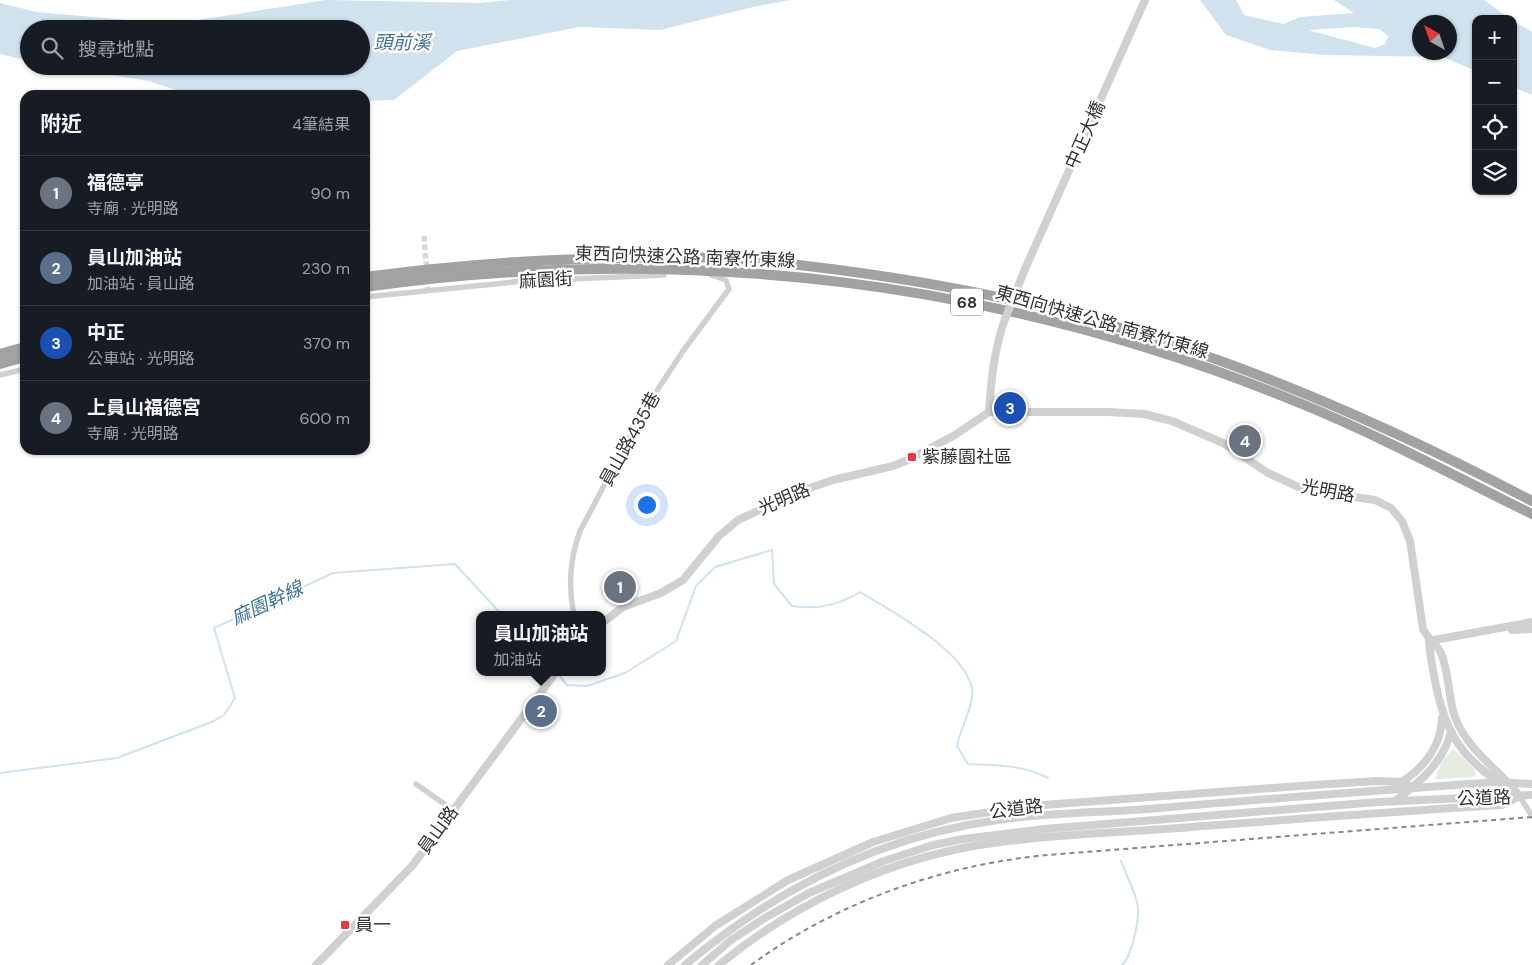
<!DOCTYPE html>
<html lang="zh-TW">
<meta charset="utf-8">
<style>
body{margin:0;font-family:"DM Sans","Noto Sans TC",sans-serif;background:#242831;color:#f1f3f6}
.controls{position:absolute;right:15px;top:15px;display:grid;overflow:hidden;border-radius:10px;box-shadow:0 1px 4px #0004}
.controls button{width:45px;height:45px;display:grid;place-items:center;padding:0;border:0;border-bottom:1px solid #363941;background:#171b24;color:#f1f3f6;font:25px sans-serif}
.compass{position:absolute;left:1412px;top:15px;width:45px;height:45px;border-radius:50%;background:#171b24;box-shadow:0 1px 4px #0004;rotate:320deg}
.you{position:absolute;left:646px;top:504px;width:18px;height:18px;margin:-12px;border:4px solid #fff;border-radius:50%;background:#1a73e8;box-shadow:0 0 0 8px #1a73e833}
.badge{display:grid;place-items:center;width:32px;height:32px;border-radius:50%;background:#e63946;color:#fff;font-size:16px;font-weight:700}
.pin{position:absolute;translate:-50% -50%;border:2px solid #fff;box-shadow:0 1px 5px #0006}
.popup{position:absolute;left:476px;top:611px;width:130px;height:65px;box-sizing:border-box;display:grid;place-content:center;border-radius:10px;background:#171b24;filter:drop-shadow(0 1px 4px #0005);font-size:16px;white-space:nowrap;color:#9ea1a6}
.popup b{font-size:19px;color:#f1f3f6}
.popup::after{content:'';position:absolute;left:50%;top:100%;margin-left:-10px;border:10px solid transparent;border-top-color:#171b24}
.list{margin:0;padding:0;list-style:none}
h2{display:flex;justify-content:space-between;align-items:center;height:65px;margin:0;padding:0 20px;font-size:21px}
h2 small{font-size:16px;font-weight:400;color:#9ea1a6}
.list li{display:grid;grid-template-columns:32px 1fr auto;gap:15px;align-items:center;box-sizing:border-box;height:75px;padding:0 20px;border-top:1px solid #363941}
.list b{display:block;font-size:19px;white-space:nowrap}
.list p{margin:0;font-size:16px;white-space:nowrap;color:#9ea1a6}
.list em{font-size:16px;font-style:normal;color:#9ea1a6}
.icon{flex:none;width:28px;height:28px;fill:none;stroke:currentColor;stroke-width:2;stroke-linecap:round;stroke-linejoin:round}
.map{position:relative;flex:none;width:1532px;height:965px;overflow:hidden}
.search{position:absolute;background:#171b24;box-shadow:0 1px 4px #0004;left:20px;top:20px;width:350px;height:55px;display:flex;align-items:center;gap:12px;box-sizing:border-box;padding:0 18px;border-radius:28px;color:#9ea1a6;font-size:19px}
.panel{position:absolute;background:#171b24;box-shadow:0 1px 4px #0004;left:20px;top:90px;width:350px;height:365px;border-radius:15px}
.map>svg:first-child{display:block}
.green{fill:#e6ecdf}
.water{fill:#cfe2ee;fill-rule:evenodd}
.lines{fill:none;stroke-linecap:round;stroke-linejoin:round}
.stream{stroke:#cfe2ee;stroke-width:2}
.minor-tunnel{stroke:#d6d6d6;stroke-width:5.5;stroke-dasharray:5.5 3;stroke-linecap:butt}
.minor{stroke:#d0d0d0;stroke-width:5.5}
.tertiary{stroke:#d0d0d0;stroke-width:8}
.trunk{stroke:#a2a2a2;stroke-width:10}
.rail{stroke:#888;stroke-width:2;stroke-dasharray:5 4;stroke-linecap:butt}
.tertiary-bridge{stroke:#d0d0d0;stroke-width:8}
.poi-dot{fill:#e63946;stroke:#fff;stroke-width:2}
.labels{text-anchor:middle;dominant-baseline:central;stroke-width:5;stroke-linejoin:round;paint-order:stroke}
.shield{fill:#fff;stroke:#707070;stroke-width:1}
.shield-label{font-size:16px;font-weight:bold;fill:#333}
.street-label{font-size:18px;fill:#333;stroke:#fff}
.poi-label{font-size:18px;fill:#333;stroke:#fff;text-anchor:start}
.water-label{font-size:19px;font-style:italic;fill:#3f7597;stroke:#fff}
</style>
<div class="map">
<svg width="1532" height="965" viewBox="0 0 1532 965">
<rect width="100%" height="100%" fill="#fff"/>
<!-- green -->
<path class="green" d="M1454 749 1475 770 1476 774 1473 777 1436 779C1435 772 1447 752 1454 749Z"/>
<!-- water -->
<g class="water">
<path d="M326 0 480 3 511 0H790L753 7 660 30 579 27 457 51 394 100 365 101V95H192L148 81 56 66H361V29H29V61L0 54V3L37 12 172 24Z"/>
<path d="M1200 0H1236L1244 15 1283 24 1300 17 1354 13 1334 0H1484L1510 19H1476V71L1443 57 1325 55 1270 50 1226 35ZM1420 22H1450V52H1420ZM1353 27 1379 29 1388 36 1385 44 1375 48 1308 30Z"/>
<path d="M1513 21 1532 32V95L1513 87Z"/>
</g>
<g class="lines">
<!-- stream -->
<g class="stream">
<path d="M558 674 567 685 587 686 625 673 676 641 696 586 715 567 772 550 774 584 792 606C818 610 838 605 860 592 890 610 979 658 972 698 969 715 960 730 957 746L968 764C996 765 1023 765 1048 778"/>
<path d="M0 773 117 758 214 721 224 715 235 698 214 628 333 573 455 564 502 615"/>
<path d="M1121 861C1126 874 1133 888 1137 902 1141 915 1132 956 1122 965"/>
</g>
<!-- minor-tunnel -->
<path class="minor-tunnel" d="M424 236 428 290"/>
<!-- minor -->
<g class="minor">
<path d="M365 297 524 281 664 275"/>
<path d="M0 375 25 369"/>
<path d="M574 615C568 587 570 558 580 531L643 412 683 351 729 289 726 280 711 275"/>
<path d="M416 784 453 810"/>
<path d="M1520 797 1532 816"/>
</g>
<!-- tertiary -->
<g class="tertiary">
<path d="M1025 269 1145 0"/>
<path d="M989 412C991 380 994 350 1005 319"/>
<path d="M602 623 623 607 661 593 683 580 719 536 738 520 801 491 833 480 893 466 908 460 955 435 989 412H1108L1144 414 1172 421 1223 443 1268 473 1305 490 1375 500 1391 508 1402 521 1410 541 1423 629C1427 638 1438 646 1441 653 1451 677 1447 705 1460 728 1474 755 1502 772 1520 797"/>
<path d="M1512 630 1532 629"/>
<path d="M1429 641C1430 656 1433 671 1436 686 1448 743 1468 763 1516 794"/>
<path d="M1429 641 1532 622"/>
<path d="M1400 783C1424 768 1441 746 1442 718"/>
<path d="M1395 801C1419 783 1443 763 1451 732"/>
<path d="M316 965 412 866 556 672"/>
<path d="M668 965 715 926 788 880 873 842 951 818 1030 806 1314 785 1377 781 1402 782 1413 788"/>
<path d="M685 965C776 889 880 836 998 820 1052 812 1107 813 1160 808 1273 798 1385 790 1497 782L1532 784"/>
<path d="M702 965 731 940 763 919 809 893 884 861 933 845 963 839 1044 829 1378 802 1532 795"/>
<path d="M719 965C789 907 878 864 968 847 1042 834 1118 833 1192 827 1296 819 1399 811 1502 805L1518 797"/>
</g>
<!-- trunk -->
<g class="trunk">
<path d="M365 277C464 264 562 257 662 258 688 258 715 256 741 259 870 271 1000 292 1124 329 1266 371 1401 432 1532 501"/>
<path d="M365 287C685 242 1003 280 1302 404 1380 436 1455 476 1532 514"/>
<path d="M0 354 25 347"/>
<path d="M0 364 25 357"/>
</g>
<!-- rail -->
<path class="rail" d="M751 965C837 902 942 865 1047 855L1532 817"/>
<!-- tertiary-bridge -->
<path class="tertiary-bridge" d="M1005 319 1025 269"/>
</g>
<!-- markers -->
<g class="poi-dot">
<rect x="907" y="452" width="10" height="10" rx="2.5"/>
<rect x="340" y="920" width="10" height="10" rx="2.5"/>
</g>
<g class="labels">
<!-- shield labels -->
<rect class="shield" x="951" y="288.5" width="32" height="27" rx="4"/>
<g class="shield-label">
<text x="967" y="302">68</text>
</g>
<!-- street labels -->
<g class="street-label">
<text transform="translate(1085 135) rotate(-66)">中正大橋</text>
<text transform="translate(685 257) rotate(2)">東西向快速公路 南寮竹東線</text>
<text transform="translate(546 280) rotate(-3)">麻園街</text>
<text transform="translate(1102 322) rotate(16)">東西向快速公路 南寮竹東線</text>
<text transform="translate(630 439) rotate(-61)">員山路435巷</text>
<text transform="translate(1328 491) rotate(11)">光明路</text>
<text transform="translate(784 499) rotate(-23)">光明路</text>
<text transform="translate(1484 798) rotate(-2)">公道路</text>
<text transform="translate(1016 809) rotate(-7)">公道路</text>
<text transform="translate(438 830) rotate(-54)">員山路</text>
</g>
<!-- poi labels -->
<g class="poi-label">
<text x="922" y="457">紫藤園社區</text>
<text x="355" y="925">員一</text>
</g>
<!-- water labels -->
<g class="water-label">
<text x="402" y="42">頭前溪</text>
<text transform="translate(267 603) rotate(-25)">麻園幹線</text>
</g>
</g>
</svg>
<div class="controls">
<button>+</button>
<button>−</button>
<button><svg class="icon" aria-label="locate" viewBox="0 0 24 24"><circle cx="12" cy="12" r="6"/><path d="M12 2v4M12 18v4M2 12h4M18 12h4"/></svg></button>
<button><svg class="icon" aria-label="layers" viewBox="0 0 24 24"><path d="M12 4l9 5-9 5-9-5zM3 14l9 5 9-5"/></svg></button>
</div>
<svg class="compass" viewBox="-18 -18 36 36"><path d="M0-13l5 13h-10z" fill="#e53935"/><path d="M0 13l5-13h-10z" fill="#9ea1a6"/></svg>
<div class="you"></div>
<div class="pin badge" style="left:620px;top:587px;background:#6b7280">1</div>
<div class="pin badge" style="left:541px;top:711px;background:#5c6f8a">2</div>
<div class="popup"><b>員山加油站</b>加油站</div>
<div class="pin badge" style="left:1010px;top:408px;background:#1a4fb4">3</div>
<div class="pin badge" style="left:1245px;top:441px;background:#6b7280">4</div>
<div class="search"><svg class="icon" aria-label="search" viewBox="0 0 24 24"><circle cx="10" cy="10" r="6"/><path d="M15 15l6 6"/></svg>搜尋地點</div>
<section class="panel">
<h2>附近<small>4筆結果</small></h2>
<ul class="list">
<li><span class="badge" style="background:#6b7280">1</span><div><b>福德亭</b><p>寺廟 · 光明路</p></div><em>90 m</em></li>
<li><span class="badge" style="background:#5c6f8a">2</span><div><b>員山加油站</b><p>加油站 · 員山路</p></div><em>230 m</em></li>
<li><span class="badge" style="background:#1a4fb4">3</span><div><b>中正</b><p>公車站 · 光明路</p></div><em>370 m</em></li>
<li><span class="badge" style="background:#6b7280">4</span><div><b>上員山福德宮</b><p>寺廟 · 光明路</p></div><em>600 m</em></li>
</ul>
</section>
</div>
